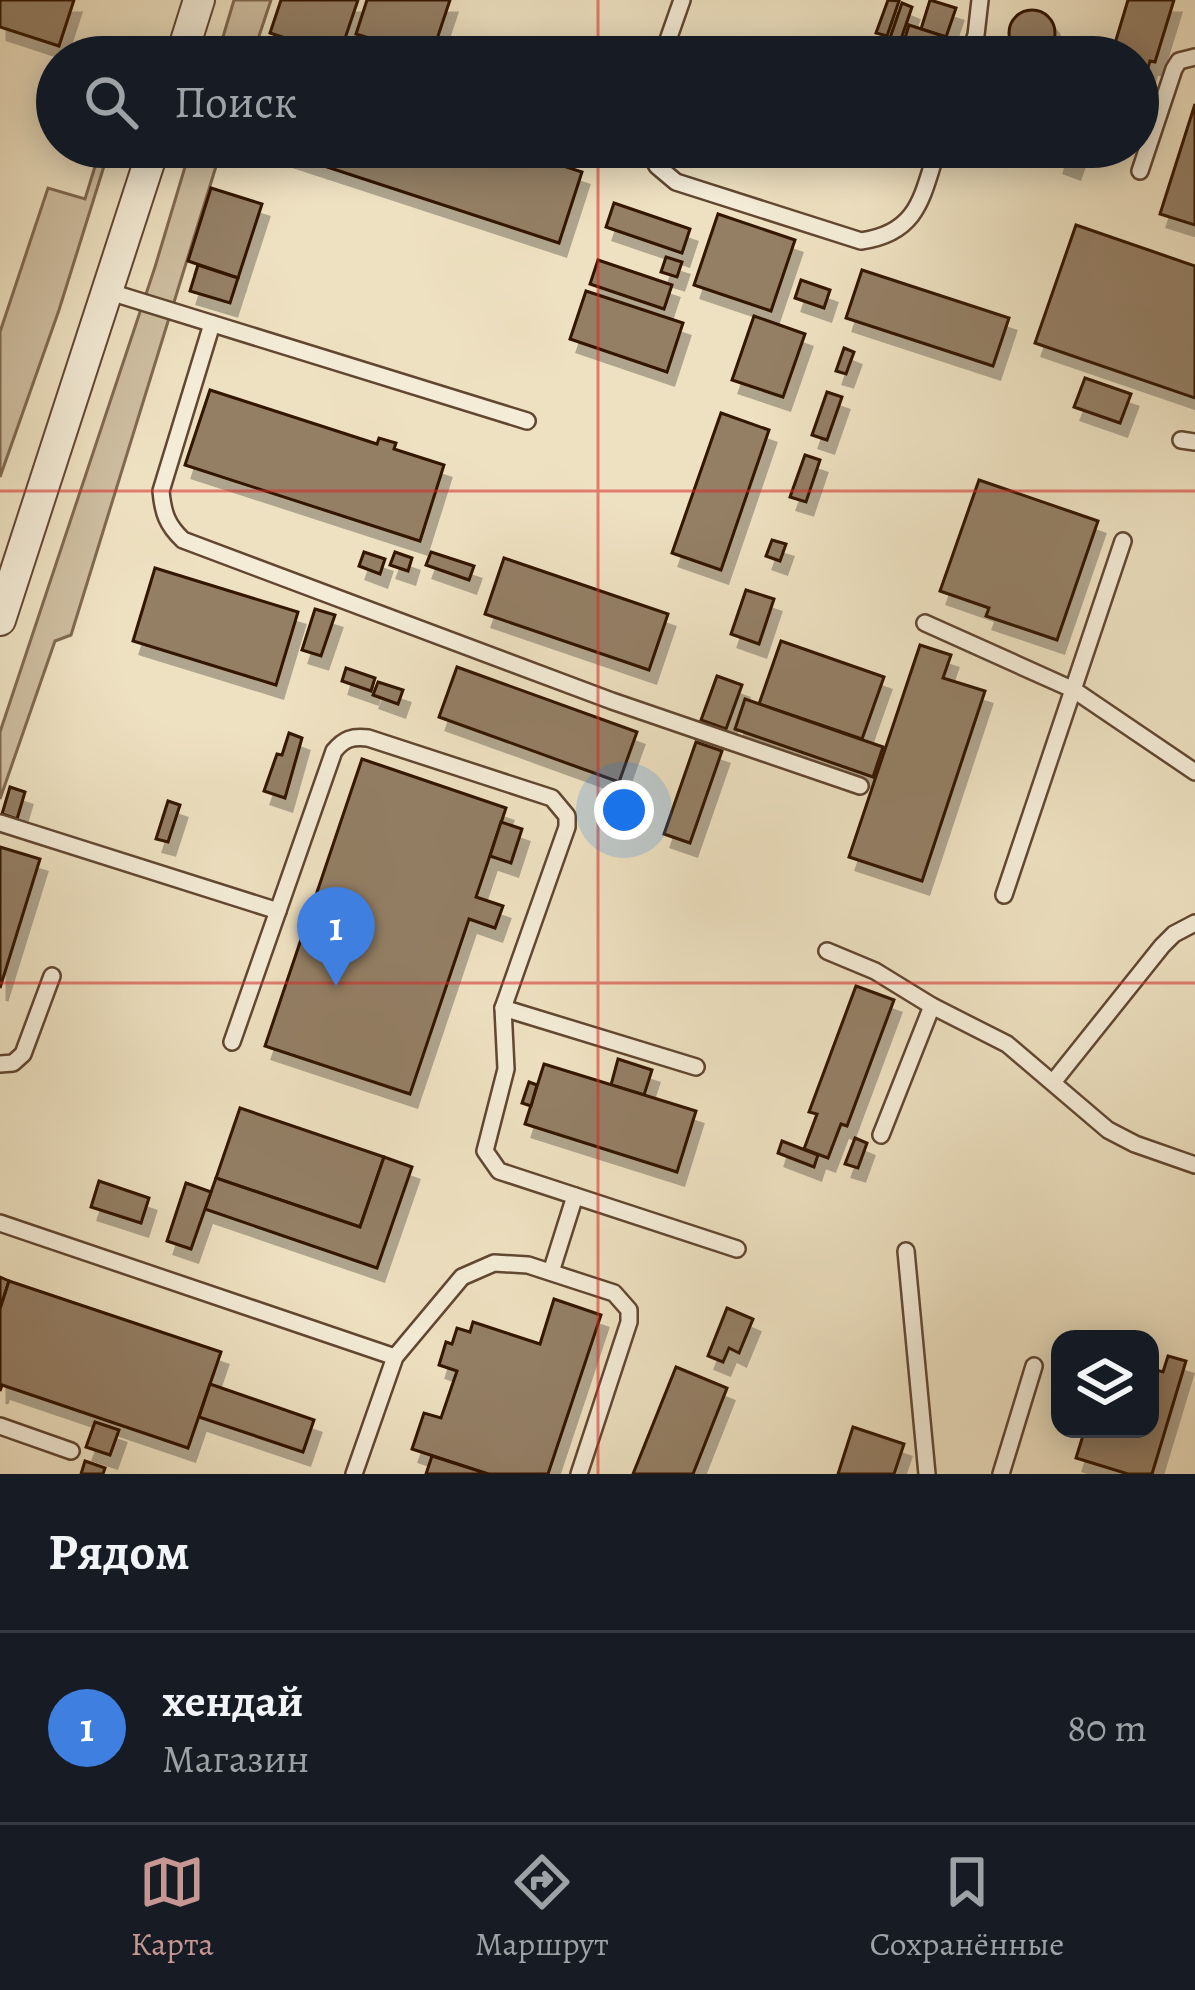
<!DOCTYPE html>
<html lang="ru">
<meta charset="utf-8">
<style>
body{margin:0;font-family:Alegreya,serif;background:#20242c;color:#f1f3f6}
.controls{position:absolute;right:36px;bottom:36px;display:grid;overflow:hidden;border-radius:24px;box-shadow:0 6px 30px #0003}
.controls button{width:108px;height:108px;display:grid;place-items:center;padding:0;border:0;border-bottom:3px solid #363941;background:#171b24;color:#f1f3f6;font:60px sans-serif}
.you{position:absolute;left:624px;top:810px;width:42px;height:42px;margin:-30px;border:9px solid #fff;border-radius:50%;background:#1a73e8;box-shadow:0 0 0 18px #1a73e833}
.badge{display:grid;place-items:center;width:78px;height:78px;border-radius:50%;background:#c59692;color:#fff;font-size:39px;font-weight:700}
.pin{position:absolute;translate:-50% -99px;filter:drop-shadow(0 3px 6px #0008)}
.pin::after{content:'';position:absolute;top:63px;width:42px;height:36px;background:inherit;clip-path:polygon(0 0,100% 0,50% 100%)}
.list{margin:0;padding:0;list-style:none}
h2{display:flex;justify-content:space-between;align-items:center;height:156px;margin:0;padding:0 48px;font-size:51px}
h2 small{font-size:39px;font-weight:400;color:#9ea1a6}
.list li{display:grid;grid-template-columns:78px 1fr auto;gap:36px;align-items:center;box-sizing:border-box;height:192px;padding:0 48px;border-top:3px solid #363941}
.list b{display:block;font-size:45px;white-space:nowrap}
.list p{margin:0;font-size:39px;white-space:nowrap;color:#9ea1a6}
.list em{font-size:39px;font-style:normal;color:#9ea1a6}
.icon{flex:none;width:66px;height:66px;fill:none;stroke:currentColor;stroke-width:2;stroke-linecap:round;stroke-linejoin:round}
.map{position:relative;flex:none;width:1195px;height:1474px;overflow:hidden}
.search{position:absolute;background:#171b24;box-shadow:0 6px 30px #0003;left:36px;right:36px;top:36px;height:132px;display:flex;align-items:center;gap:30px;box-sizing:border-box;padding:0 42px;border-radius:66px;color:#9ea1a6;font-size:45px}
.sheet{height:348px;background:#171b24}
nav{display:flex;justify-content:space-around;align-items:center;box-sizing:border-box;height:168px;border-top:3px solid #363941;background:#171b24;font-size:33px;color:#9ea1a6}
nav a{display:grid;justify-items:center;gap:6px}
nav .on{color:#c59692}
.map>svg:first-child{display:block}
.green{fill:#cebea0;stroke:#806950;stroke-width:3}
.building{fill:#947f65;stroke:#321401;stroke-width:3;filter:url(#shadow)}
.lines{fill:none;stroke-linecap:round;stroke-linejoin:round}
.service-casing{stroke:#614731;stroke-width:20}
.minor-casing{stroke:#614731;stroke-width:34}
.service{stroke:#f4ecd7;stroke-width:15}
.minor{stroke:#f4ecd7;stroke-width:30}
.grid{fill:none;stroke:#d62828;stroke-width:3;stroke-opacity:0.55}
</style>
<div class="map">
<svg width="1195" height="1474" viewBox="0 0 1195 1474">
<defs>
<filter id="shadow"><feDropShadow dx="7" dy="13" stdDeviation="0" flood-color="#0004"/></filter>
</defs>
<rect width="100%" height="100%" fill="#eee1c1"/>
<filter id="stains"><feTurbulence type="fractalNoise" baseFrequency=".00167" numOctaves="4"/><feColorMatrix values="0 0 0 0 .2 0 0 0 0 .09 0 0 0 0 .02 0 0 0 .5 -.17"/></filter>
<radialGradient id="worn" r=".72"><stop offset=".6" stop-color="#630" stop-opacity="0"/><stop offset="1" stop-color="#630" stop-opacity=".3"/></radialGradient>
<!-- green -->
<g class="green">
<path d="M234 0H271L252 57H217Z"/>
<path d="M101 147H110L59 310 0 477V332L48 188 85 199Z"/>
<path d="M191 147H222L71 635 55 641 0 799V732L155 267Z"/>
</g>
<!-- building -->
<g class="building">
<path d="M0 0H74L59 46 0 27Z"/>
<path d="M281 0H358L339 56 270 33Z"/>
<path d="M367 0H450L431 57 356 34Z"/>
<path d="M888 0 899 1 887 36 876 33Z"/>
<path d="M930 0 956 8 946 37 921 29Z"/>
<path d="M1128 0H1174L1155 62 1150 61 1145 78 1138 76V57H1127L1113 50Z"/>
<path d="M902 3 912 7 900 42 890 38Z"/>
<circle cx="1032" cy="33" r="23"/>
<path d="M909 25 946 37 941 53 904 41Z"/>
<path d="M437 39 492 57H431Z"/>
<path d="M764 42 807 57H759Z"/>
<path d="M1195 104V225L1160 214Z"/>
<path d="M266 147H327L321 165Z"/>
<path d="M327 147H505L582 172 559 243 321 165Z"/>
<path d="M1061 147H1080L1073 166 1057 160Z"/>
<path d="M211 188 262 204 238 278 188 261Z"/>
<path d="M614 203 690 229 682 253 606 227Z"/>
<path d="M718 214 795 240 771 311 694 285Z"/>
<path d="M1076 225 1195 266V398L1035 343Z"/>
<path d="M666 257 682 262 677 277 661 272Z"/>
<path d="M598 260 672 285 664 309 590 284Z"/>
<path d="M198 265 238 278 230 303 190 291Z"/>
<path d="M862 270 1009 318 993 366 846 318Z"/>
<path d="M801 280 830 290 824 308 795 298Z"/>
<path d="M586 291 683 323 667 372 570 339Z"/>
<path d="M754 316 805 334 783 397 732 380Z"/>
<path d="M844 348 854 352 846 374 836 371Z"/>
<path d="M1085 378 1131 394 1120 423 1074 407Z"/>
<path d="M210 390 377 444 379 438 396 443 394 449 444 465 420 541 185 465Z"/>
<path d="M827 392 842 397 827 440 812 435Z"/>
<path d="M721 413 769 430 721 570 672 553Z"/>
<path d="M805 455 820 460 806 502 790 497Z"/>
<path d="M979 480 1098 521 1057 640 986 616 989 608 940 591Z"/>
<path d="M772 540 786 544 780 561 766 556Z"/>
<path d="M364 552 385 559 380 574 359 566Z"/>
<path d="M395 552 412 558 408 571 390 565Z"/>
<path d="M431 552 474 566 469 580 426 565Z"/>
<path d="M504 558 668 614 649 670 485 614Z"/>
<path d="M155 568 298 612 276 685 133 641Z"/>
<path d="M746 590 774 599 759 644 731 634Z"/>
<path d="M315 609 335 615 321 656 302 650Z"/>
<path d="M781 641 884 677 862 739 759 704Z"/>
<path d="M920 645 951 655 943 678 985 691 922 881 849 857Z"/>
<path d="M457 667 637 732 619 782 439 717Z"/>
<path d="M346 668 375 678 371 691 342 681Z"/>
<path d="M717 676 742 685 726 729 701 720Z"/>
<path d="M378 682 403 690 398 704 373 695Z"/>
<path d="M745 699 883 747 873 777 735 729Z"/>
<path d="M289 733 302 738 285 798 264 791 277 754 282 755Z"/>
<path d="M696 742 722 751 690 843 664 834Z"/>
<path d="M362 759 506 808 476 897 503 906 495 928 469 919 410 1094 265 1046Z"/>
<path d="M10 787 25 792 17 819 2 814Z"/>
<path d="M168 801 180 805 168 842 156 839Z"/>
<path d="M501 822 522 829 511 863 490 856Z"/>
<path d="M0 847 40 859 0 988Z"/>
<path d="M856 986 894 1000 847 1126 841 1124 828 1158 804 1149 817 1114 809 1112Z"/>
<path d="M618 1059 652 1070 644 1095 611 1085Z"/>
<path d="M544 1064 696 1111 677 1172 525 1124Z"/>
<path d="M529 1082 537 1085 531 1106 522 1103Z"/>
<path d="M240 1108 384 1157 360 1227 216 1178Z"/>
<path d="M855 1138 867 1143 858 1168 845 1164Z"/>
<path d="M782 1141 818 1155 814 1167 778 1153Z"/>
<path d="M384 1157 412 1167 377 1268 205 1209 216 1178 360 1227Z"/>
<path d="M99 1181 149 1198 141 1223 91 1207Z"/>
<path d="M186 1183 211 1192 191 1249 167 1241Z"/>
<path d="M0 1277 9 1281 0 1309Z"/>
<path d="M9 1281 221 1352 188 1448 2 1385 0 1391V1309Z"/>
<path d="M554 1299 601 1315 548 1474H488L412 1449 424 1413 441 1418 457 1371 439 1365 446 1342 452 1344 457 1328 470 1332 473 1322 540 1344Z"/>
<path d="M727 1308 753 1319 739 1353 729 1348 723 1362 708 1356Z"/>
<path d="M1168 1356 1186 1361 1152 1474H1128L1076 1458 1085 1429H1150V1368L1163 1372Z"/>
<path d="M676 1367 727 1388 693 1474H633Z"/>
<path d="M210 1384 314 1420 303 1452 199 1417Z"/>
<path d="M95 1422 119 1430 110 1455 86 1447Z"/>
<path d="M853 1427 904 1444 894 1474H838Z"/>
<path d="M432 1456 488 1474H426Z"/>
<path d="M85 1461 105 1468 103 1474H81Z"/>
</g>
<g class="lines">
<defs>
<g id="service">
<path d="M662 57 682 0"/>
<path d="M968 57 976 35 980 0"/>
<path d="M576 147H604"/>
<path d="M647 147 657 166 676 182 861 241C919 233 922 196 938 147"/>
<path d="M1140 171 1174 69 1179 61 1195 57"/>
<path d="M110 292 527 421"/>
<path d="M212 324 161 491C163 513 167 525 183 540L612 701 860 786"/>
<path d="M1181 440 1195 442"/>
<path d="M925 623 1074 690 1195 772"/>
<path d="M0 823 278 911"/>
<path d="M1004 895 1123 541"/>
<path d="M827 951 875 971 932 1006 1007 1044 1108 1130 1135 1144 1195 1165"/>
<path d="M503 1008 696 1067"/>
<path d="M232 1042 334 751C344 739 352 736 368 738L552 798 567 816V827L503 1008 506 1069 485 1151 499 1171 737 1249"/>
<path d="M0 1064 13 1063 23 1054 52 976"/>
<path d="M1054 1081 1162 946 1174 934 1195 923"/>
<path d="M881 1135 932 1006"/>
<path d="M0 1223 395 1357"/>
<path d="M906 1251 927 1474"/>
<path d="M551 1272 575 1196"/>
<path d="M0 1426 71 1451"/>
<path d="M354 1474 395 1357 462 1277 494 1263 528 1265 614 1293 629 1310V1322L579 1474"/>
<path d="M1001 1474 1034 1366"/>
</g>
<g id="minor">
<path d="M181 57 199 0"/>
<path d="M0 620 154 147"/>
</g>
</defs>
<!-- service casing -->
<use href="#service" class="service-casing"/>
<!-- minor casing -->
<use href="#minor" class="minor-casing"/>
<!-- service -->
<use href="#service" class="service"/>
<!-- minor -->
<use href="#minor" class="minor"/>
</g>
<!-- grid -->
<path class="grid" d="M598 0V57M598 147V1474M0 491H1195M0 983H1195"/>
<rect width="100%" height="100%" filter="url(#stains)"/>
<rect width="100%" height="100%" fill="url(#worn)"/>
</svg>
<div class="controls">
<button><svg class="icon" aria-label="layers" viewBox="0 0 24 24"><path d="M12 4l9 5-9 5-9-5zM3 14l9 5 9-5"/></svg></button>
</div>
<div class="you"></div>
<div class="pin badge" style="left:336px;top:986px;background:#3f7fe0">1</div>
<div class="search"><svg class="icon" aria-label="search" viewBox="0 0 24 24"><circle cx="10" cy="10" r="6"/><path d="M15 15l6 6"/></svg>Поиск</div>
</div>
<section class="sheet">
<h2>Рядом<small></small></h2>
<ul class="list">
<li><span class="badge" style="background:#3f7fe0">1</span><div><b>хендай</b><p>Магазин</p></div><em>80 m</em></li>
</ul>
</section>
<nav>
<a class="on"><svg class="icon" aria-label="map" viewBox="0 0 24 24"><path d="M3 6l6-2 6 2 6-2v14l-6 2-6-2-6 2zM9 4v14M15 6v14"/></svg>Карта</a>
<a><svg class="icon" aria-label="directions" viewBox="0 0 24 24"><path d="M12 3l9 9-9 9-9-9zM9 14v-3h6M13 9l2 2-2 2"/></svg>Маршрут</a>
<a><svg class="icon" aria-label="saved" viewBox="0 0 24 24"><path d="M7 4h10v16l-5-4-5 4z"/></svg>Сохранённые</a>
</nav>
